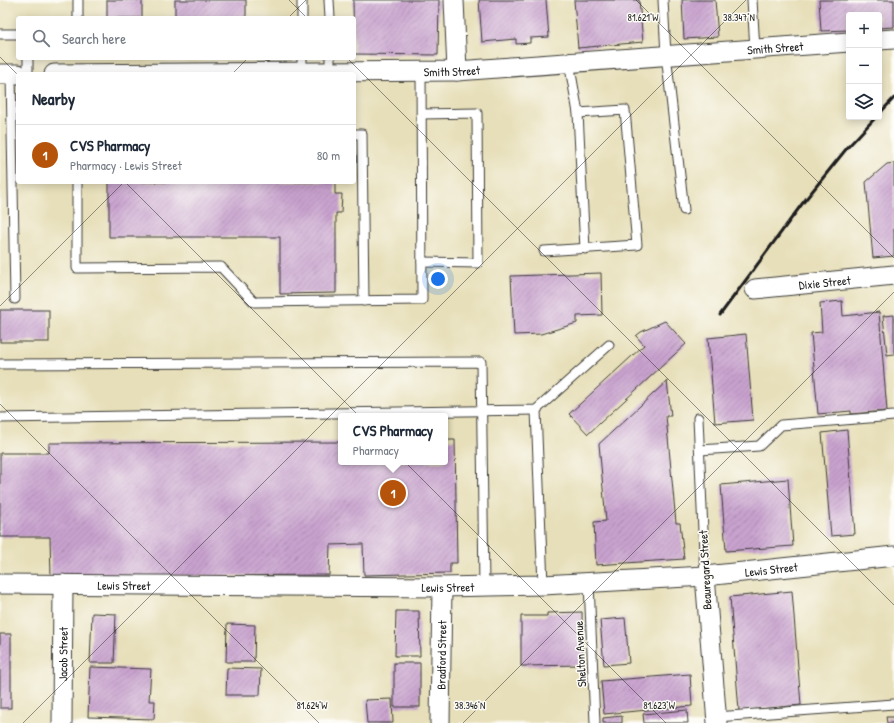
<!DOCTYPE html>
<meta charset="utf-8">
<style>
body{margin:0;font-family:"Patrick Hand",sans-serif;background:#f6f6f7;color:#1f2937}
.controls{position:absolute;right:12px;top:12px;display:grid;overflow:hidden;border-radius:4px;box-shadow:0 2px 10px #0003}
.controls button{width:36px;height:36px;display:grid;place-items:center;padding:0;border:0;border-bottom:1px solid #e0e1e3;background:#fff;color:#1f2937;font:20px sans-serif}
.you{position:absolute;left:438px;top:279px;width:14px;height:14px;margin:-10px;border:3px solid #fff;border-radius:50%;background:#1a73e8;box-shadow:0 0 0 6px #1a73e833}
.badge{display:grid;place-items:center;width:26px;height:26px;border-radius:50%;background:#b45309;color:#fff;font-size:13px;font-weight:700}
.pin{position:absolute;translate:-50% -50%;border:2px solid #fff;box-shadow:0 1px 4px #0006}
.popup{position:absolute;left:338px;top:413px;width:110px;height:52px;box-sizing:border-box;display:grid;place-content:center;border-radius:4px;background:#fff;filter:drop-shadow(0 1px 3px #0005);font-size:13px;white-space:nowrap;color:#747a83}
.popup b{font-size:15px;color:#1f2937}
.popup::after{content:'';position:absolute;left:50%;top:100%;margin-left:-8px;border:8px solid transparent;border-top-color:#fff}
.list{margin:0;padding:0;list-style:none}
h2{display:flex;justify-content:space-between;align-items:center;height:52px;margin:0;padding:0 16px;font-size:17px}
h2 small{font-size:13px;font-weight:400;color:#747a83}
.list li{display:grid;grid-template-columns:26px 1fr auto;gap:12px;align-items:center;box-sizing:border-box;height:60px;padding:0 16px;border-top:1px solid #e0e1e3}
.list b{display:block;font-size:15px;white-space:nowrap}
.list p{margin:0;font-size:13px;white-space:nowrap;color:#747a83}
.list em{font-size:13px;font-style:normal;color:#747a83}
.icon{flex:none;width:22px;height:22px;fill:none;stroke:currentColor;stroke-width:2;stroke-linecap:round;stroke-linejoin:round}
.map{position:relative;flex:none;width:894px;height:723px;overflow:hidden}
.search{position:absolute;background:#fff;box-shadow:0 2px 10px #0003;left:16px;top:16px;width:340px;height:44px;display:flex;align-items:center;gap:10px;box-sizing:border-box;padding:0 14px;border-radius:4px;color:#747a83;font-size:15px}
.panel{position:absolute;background:#fff;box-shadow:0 2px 10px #0003;left:16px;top:72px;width:340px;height:112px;border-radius:4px}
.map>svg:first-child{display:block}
.building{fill:url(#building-hatch)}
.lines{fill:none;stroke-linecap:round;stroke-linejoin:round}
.service-casing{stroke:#3a3934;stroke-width:11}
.minor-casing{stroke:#3a3934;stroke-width:21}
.service{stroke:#fff;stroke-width:9}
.minor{stroke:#fff;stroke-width:19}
.rail{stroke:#1c1c1c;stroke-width:3}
.ticks{fill:none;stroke:#1c1c1c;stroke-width:1;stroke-opacity:0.45}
.labels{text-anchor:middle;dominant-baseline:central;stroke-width:3;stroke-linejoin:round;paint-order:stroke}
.street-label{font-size:12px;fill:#1c1c1c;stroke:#fdfcf7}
.ticks-label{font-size:10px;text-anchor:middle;fill:#1c1c1c;stroke:#fdfcf7;stroke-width:3;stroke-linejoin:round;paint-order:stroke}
</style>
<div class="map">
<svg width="894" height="723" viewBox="0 0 894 723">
<defs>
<pattern id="building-hatch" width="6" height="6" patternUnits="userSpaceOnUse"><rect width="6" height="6" fill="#c9a3cf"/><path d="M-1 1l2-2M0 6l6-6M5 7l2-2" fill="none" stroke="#a284a7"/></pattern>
</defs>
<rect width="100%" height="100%" fill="#fdfcf7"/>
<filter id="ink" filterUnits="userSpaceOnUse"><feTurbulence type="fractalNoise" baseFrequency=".025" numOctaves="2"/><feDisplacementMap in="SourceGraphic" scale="8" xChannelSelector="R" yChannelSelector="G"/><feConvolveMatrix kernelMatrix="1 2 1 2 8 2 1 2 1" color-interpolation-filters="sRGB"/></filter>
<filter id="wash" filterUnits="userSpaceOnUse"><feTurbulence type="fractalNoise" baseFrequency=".012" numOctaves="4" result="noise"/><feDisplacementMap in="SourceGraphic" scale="16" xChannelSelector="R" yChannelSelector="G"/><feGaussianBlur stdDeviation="0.9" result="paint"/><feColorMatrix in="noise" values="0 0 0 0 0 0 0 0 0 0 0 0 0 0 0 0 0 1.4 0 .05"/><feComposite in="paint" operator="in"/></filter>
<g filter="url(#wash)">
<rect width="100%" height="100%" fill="#e7dfb9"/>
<g id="blocks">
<!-- building -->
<g class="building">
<rect x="107" y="0" width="35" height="18"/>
<rect x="175" y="0" width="71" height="18"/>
<path d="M353 0H439L438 55 354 54Z"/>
<path d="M479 0H546L549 37 530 38V43L516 44V39L482 42Z"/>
<path d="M574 0H639L643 42 578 48Z"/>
<path d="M682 0H715L718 37 684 39Z"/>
<path d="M819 0H894V27L879 28V15H849V30L821 31Z"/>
<path d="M894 163V256L873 258 866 182 887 164Z"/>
<path d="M109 182H335V194H342L341 213H336V293L280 294V237H109Z"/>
<path d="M601 273 602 315 577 316V323L541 334 514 335 511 276Z"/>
<path d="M842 301 843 316 879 312 887 411 851 414V411L818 414 811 333 822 332 820 303Z"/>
<rect x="0" y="310" width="49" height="32"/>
<path d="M894 315V354L887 355 883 316Z"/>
<path d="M665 321 686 344 588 434 569 414 644 345 636 336 641 332Z"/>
<path d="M746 334 753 420 715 423 708 338Z"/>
<path d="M667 381 671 416H666L676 523H680L684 559 596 565 594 522 606 521 599 444Z"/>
<path d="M847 430 855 534 831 536 822 433Z"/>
<path d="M445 440H455L457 563H450V573L364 575 363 544 330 545 329 575 51 577 50 537H0V453H49V443L341 442V462H445Z"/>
<path d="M788 479 793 546 726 551 721 485Z"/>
<path d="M792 591 801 705 739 711 730 597Z"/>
<path d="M396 611H419L420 656H395Z"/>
<path d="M582 612 583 665 521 666V616H547V613Z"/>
<path d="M92 613 116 614 114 663H90Z"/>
<path d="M625 618 629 663 604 665 600 620Z"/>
<path d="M227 624 255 625 254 662H226Z"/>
<rect x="0" y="634" width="11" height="74"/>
<rect x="394" y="663" width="26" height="44"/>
<path d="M90 667 151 669 149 701H155L154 719 88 717Z"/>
<path d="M227 668 261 669 260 695H226Z"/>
<path d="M690 674 692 706 604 714 601 681Z"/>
<path d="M392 699 393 723H367L365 700Z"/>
<path d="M687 710 688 723H644L643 714Z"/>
<path d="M622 716V723H603V718Z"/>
<path d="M886 717H894V723H887Z"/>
</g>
</g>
</g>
<g filter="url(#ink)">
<use href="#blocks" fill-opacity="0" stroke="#3a3934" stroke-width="1"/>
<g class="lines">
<defs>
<g id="service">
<path d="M329 0 330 18"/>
<path d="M663 0 666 55 684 210"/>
<path d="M752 0 755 49"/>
<path d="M78 18V0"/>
<path d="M302 18V0"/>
<path d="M0 34H18"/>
<path d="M330 58V72"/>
<path d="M569 62 578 113 585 249"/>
<path d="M302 72V58"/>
<path d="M11 74 15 299"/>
<path d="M28 74V58"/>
<path d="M422 114 477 113 478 263 422 262"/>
<path d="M354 134H362L364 301"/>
<path d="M77 182V268L221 267 254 302 422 300 421 71"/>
<path d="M544 251 637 245 625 110 578 113"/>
<path d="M0 364 481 362 484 586"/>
<path d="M536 410 543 585"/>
<path d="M0 418 536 410 609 345"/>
<path d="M698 418 705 576"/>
<path d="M700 450 759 446 781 425 894 416"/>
<path d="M589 583 595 723"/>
<path d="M716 717 894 704"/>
</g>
<g id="minor">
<path d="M454 0 457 71"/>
<path d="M879 40 894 39"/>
<path d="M0 74H18"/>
<path id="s1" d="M54 74 457 71 849 42"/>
<path id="s2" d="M755 289 894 275"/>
<path d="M705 576 717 723"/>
<path id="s3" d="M0 584 442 587 543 585 705 576 894 556"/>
<path id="s4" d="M62 723 63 584"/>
<path id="s5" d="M440 723 442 587"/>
</g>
</defs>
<!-- service casing -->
<use href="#service" class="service-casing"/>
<!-- minor casing -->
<use href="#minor" class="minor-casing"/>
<!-- service -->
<use href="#service" class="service"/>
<!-- minor -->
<use href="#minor" class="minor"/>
<!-- rail -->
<g class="rail">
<path d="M879 114 894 98"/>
<path d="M720 315 802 204 847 148 876 117"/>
</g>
</g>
</g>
<!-- ticks -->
<path class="ticks" d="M289 0 307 18M636 0 894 258M288 18 306 0M0 57 18 75M347 58 894 605M232 74 248 58M125 182 666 723M0 306 124 182M0 404 319 723M23 723 746 0M463 723 894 292"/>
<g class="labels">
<!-- street labels -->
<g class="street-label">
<text stroke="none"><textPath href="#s1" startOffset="722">Smith Street</textPath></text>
<text stroke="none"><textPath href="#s1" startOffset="398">Smith Street</textPath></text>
<text stroke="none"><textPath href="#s2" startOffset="70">Dixie Street</textPath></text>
<text stroke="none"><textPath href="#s3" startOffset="772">Lewis Street</textPath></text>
<text transform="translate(705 570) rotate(-93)">Beauregard Street</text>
<text stroke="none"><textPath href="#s3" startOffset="124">Lewis Street</textPath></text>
<text stroke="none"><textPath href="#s3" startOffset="448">Lewis Street</textPath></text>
<text stroke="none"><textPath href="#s4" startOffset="69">Jacob Street</textPath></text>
<text transform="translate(580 654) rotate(-93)">Shelton Avenue</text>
<text stroke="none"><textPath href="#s5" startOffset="68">Bradford Street</textPath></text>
</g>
</g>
<g class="ticks-label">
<text x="643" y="21">81.621°W</text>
<text x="739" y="21">38.347°N</text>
<text x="470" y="709">38.346°N</text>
<text x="312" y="709">81.624°W</text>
<text x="659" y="709">81.623°W</text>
</g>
</svg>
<div class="controls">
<button>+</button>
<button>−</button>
<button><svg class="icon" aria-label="layers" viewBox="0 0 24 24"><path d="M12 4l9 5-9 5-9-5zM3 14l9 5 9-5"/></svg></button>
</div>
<div class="you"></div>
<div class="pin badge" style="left:393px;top:493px">1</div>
<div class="popup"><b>CVS Pharmacy</b>Pharmacy</div>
<div class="search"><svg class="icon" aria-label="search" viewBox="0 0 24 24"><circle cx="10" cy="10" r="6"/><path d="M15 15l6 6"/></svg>Search here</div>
<section class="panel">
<h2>Nearby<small></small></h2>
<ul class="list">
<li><span class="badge">1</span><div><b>CVS Pharmacy</b><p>Pharmacy · Lewis Street</p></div><em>80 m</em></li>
</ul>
</section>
</div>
